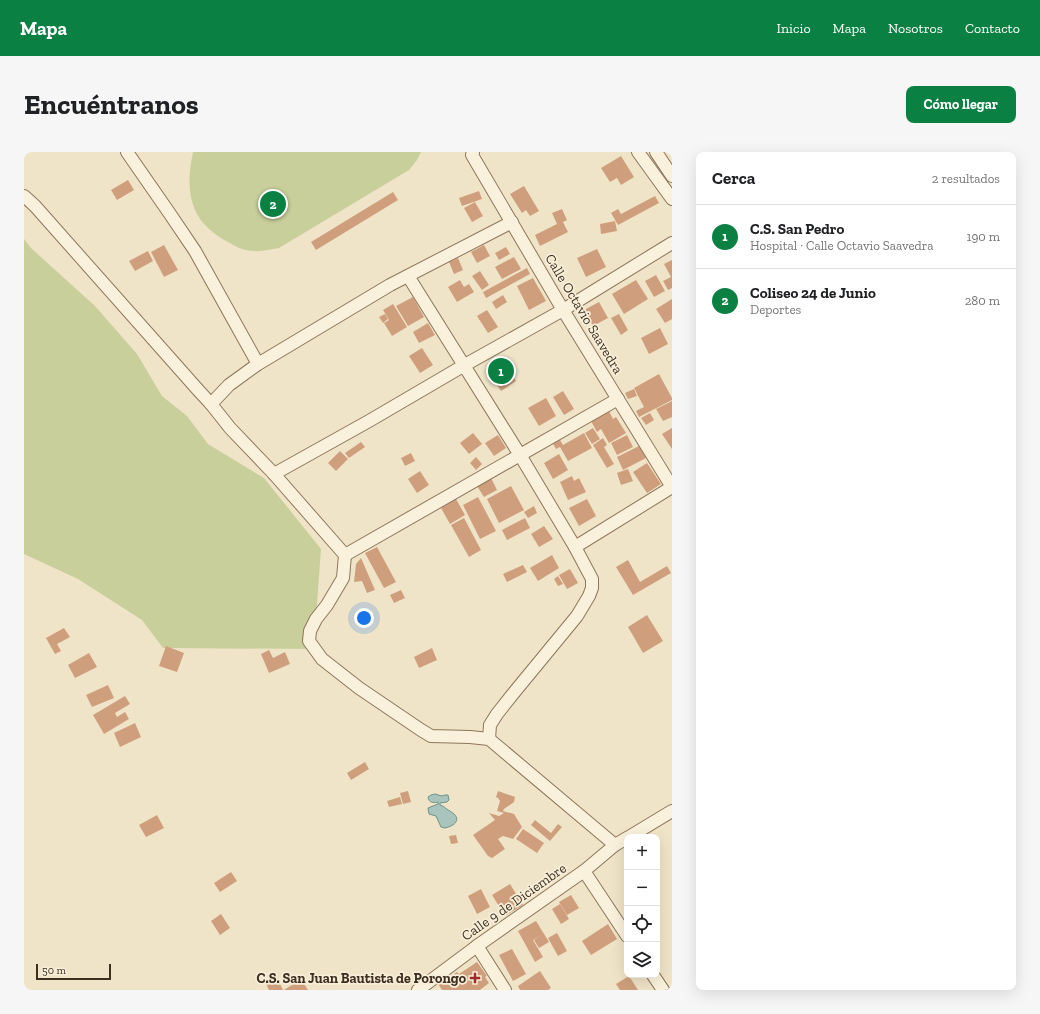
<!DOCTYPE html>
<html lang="es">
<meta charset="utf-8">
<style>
body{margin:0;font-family:"Zilla Slab",serif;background:#f6f6f6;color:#202124}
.controls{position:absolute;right:12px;bottom:12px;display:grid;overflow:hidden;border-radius:8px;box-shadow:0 4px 16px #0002}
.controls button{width:36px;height:36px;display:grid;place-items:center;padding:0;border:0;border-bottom:1px solid #e0e0e0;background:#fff;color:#202124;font:20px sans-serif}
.scale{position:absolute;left:12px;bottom:10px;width:75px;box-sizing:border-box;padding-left:4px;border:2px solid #3d2e20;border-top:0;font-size:11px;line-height:14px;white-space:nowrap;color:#3d2e20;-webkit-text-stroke:3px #f7eed8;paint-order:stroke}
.you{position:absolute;left:340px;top:466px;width:14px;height:14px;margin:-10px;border:3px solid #fff;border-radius:50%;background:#1a73e8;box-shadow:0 0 0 6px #1a73e833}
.badge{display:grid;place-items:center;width:26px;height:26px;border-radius:50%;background:#0b8043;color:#fff;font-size:13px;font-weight:700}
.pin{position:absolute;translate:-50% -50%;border:2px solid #fff;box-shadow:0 1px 4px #0006}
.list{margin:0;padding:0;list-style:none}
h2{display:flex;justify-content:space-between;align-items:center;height:52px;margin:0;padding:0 16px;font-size:17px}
h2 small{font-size:13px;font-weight:400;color:#757577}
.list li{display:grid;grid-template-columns:26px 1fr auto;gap:12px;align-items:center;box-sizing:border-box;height:64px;padding:0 16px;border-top:1px solid #e0e0e0}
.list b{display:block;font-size:15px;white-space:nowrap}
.list p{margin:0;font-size:13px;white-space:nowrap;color:#757577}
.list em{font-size:13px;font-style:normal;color:#757577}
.icon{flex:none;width:22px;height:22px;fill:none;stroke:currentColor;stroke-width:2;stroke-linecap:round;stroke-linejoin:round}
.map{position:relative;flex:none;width:648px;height:838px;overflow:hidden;border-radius:8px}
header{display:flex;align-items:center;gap:24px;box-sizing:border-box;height:56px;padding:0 20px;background:#0b8043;color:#fff}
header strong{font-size:19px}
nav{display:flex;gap:22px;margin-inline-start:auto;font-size:14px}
.intro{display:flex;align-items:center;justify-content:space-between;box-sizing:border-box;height:96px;padding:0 24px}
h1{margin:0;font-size:28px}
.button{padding:10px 18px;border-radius:8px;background:#0b8043;color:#fff;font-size:14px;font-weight:700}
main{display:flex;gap:24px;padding:0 24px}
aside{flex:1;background:#fff;border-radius:8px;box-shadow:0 4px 16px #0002}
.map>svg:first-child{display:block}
.green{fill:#c9cf9b}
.water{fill:#a9c4bc;stroke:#6f938a}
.building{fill:#cf9f7d}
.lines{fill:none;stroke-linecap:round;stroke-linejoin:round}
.minor-casing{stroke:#8d765c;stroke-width:14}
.minor{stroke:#faf1dc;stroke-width:12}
.poi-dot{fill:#9e2a2b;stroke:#f7eed8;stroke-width:1.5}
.labels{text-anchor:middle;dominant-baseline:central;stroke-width:3.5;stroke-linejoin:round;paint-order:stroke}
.street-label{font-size:14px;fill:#3d2e20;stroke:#f7eed8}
.poi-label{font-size:14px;font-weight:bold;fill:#3d2e20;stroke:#f7eed8;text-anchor:end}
</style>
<header>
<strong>Mapa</strong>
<nav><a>Inicio</a><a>Mapa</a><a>Nosotros</a><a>Contacto</a></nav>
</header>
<div class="intro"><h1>Encuéntranos</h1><a class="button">Cómo llegar</a></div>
<main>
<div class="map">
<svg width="648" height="838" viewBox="0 0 648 838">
<rect width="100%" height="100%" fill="#f0e4c8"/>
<!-- green -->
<g class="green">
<path d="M169 0H397L393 8 385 18 255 96C247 97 238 100 230 99 221 99 212 95 204 90 192 84 176 71 171 58 163 40 165 19 169 0Z"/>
<path d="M0 87 7 96 71 154 113 202 138 244 163 264 184 292 240 326 297 397 292 466 287 497 139 496 118 468 54 427 0 402Z"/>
</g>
<!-- water -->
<path class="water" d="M411 642 418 644 421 643H424L425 648 423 650 416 651V653C420 654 421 656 424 658 438 665 434 673 421 676L417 675 412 664 405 662 404 656 414 652V650C409 651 405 651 404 645L407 643Z"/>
<!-- building -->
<g class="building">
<path d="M597 4 610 25 597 33 593 26 586 30 577 16Z"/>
<path d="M104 28 110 38 93 48 87 38Z"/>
<path d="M500 34 515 59 506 64 502 58 498 61 486 42Z"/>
<path d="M455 39 458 47 438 54 435 46Z"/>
<path d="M369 40 374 48 292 98 287 90Z"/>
<path d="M631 44 635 51 594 73 587 61 594 57 597 62Z"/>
<path d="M451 50 459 64 448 70 440 56Z"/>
<path d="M538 57 543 68 539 70 544 80 516 94 511 83 533 72 528 61Z"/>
<path d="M591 69 593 79 577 82 576 72Z"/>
<path d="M140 93 154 118 140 125 127 100Z"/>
<path d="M460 93 466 104 453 111 447 100Z"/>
<path d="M482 95 486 102 475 108 471 101Z"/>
<path d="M573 97 582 115 562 125 553 106Z"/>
<path d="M124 99 129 109 111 119 105 109Z"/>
<path d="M490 105 497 117 478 127 471 115Z"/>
<path d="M434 106 439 118 430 122 425 110Z"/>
<path d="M648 108V136L644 138 639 129 647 125 640 112Z"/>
<path d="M503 116 506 122 462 146 459 140Z"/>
<path d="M456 119 465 133 458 138 448 124Z"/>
<path d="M632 123 641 139 630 145 621 129Z"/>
<path d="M509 126 522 149 505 158 493 134Z"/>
<path d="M436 128 440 135 445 132 450 140 433 150 424 135Z"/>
<path d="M612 128 624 147 600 162 588 142Z"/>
<path d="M479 143 483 150 472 157 468 150Z"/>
<path d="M389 145 400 165 384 174 372 154Z"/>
<path d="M648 147V167L641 171 632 157Z"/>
<path d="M575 150 584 166 569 174 560 158Z"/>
<path d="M369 152 383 175 368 184 360 171 365 168 359 158Z"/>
<path d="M463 158 474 175 464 181 453 164Z"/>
<path d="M361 162 364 167 359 171 355 165Z"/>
<path d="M595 162 604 178 597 183 587 166Z"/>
<path d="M404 171 411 183 395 191 389 180Z"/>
<path d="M636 176 644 192 625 202 617 186Z"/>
<path d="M398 196 409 213 396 221 385 204Z"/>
<path d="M480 208 492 229 477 239 464 218Z"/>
<path d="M635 222 648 246V248L615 265 612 259 620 255 610 236Z"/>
<path d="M610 237 613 244 604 247 601 241Z"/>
<path d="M539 239 550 257 540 263 529 245Z"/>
<path d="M522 246 532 264 515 274 504 256Z"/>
<path d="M648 249V265L639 269 632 257Z"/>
<path d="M585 259 589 267 592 265 602 281 585 291 577 277 573 280 567 269Z"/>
<path d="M626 261 630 268 622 273 617 266Z"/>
<path d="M569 276 576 287 568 292 561 281Z"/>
<path d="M648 276V297L638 282Z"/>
<path d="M449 281 458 292 445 302 436 291Z"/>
<path d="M560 281 568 296 544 309 536 295 532 297 528 290 535 286 539 293Z"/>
<path d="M474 283 482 296 470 304 461 291Z"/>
<path d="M603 283 609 295 593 303 587 291Z"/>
<path d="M579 286 583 293 580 295 590 312 583 316 569 293Z"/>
<path d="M337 290 341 295 325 306 321 301Z"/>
<path d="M615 294 622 306 599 318 593 305Z"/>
<path d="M316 299 324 307 312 319 304 311Z"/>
<path d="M387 301 391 309 381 314 377 306Z"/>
<path d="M535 302 544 318 529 327 520 311Z"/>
<path d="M452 305 458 312 452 318 446 311Z"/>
<path d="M623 311 637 332 623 341 609 320Z"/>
<path d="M604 317 609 329 597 333 593 321Z"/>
<path d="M396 319 405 333 393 341 384 327Z"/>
<path d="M548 324 550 329 555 326 562 340 544 348 536 330Z"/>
<path d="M467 326 473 338 460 345 453 334Z"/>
<path d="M487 334 500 358 475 371 463 347Z"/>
<path d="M454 345 472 379 456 387 439 353Z"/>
<path d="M432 347 441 363 426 372 417 356Z"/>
<path d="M563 347 572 364 555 374 545 356Z"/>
<path d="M510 354 513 361 504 366 500 360Z"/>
<path d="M440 366 457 398 445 405 427 373Z"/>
<path d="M501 366 506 376 483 388 478 378Z"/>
<path d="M520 374 529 387 515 395 507 382Z"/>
<path d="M353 395 372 430 360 436 341 401Z"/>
<path d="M528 403 535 416 514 429 506 416Z"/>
<path d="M337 406 351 438 343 441 338 429 330 430 332 412Z"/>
<path d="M604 408 616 430 643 414 647 421 609 443 592 415Z"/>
<path d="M499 413 503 420 483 430 479 422Z"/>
<path d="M546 417 554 431 543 437 535 423Z"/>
<path d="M534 424 539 432 534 434 530 427Z"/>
<path d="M377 438 381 446 370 451 366 443Z"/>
<path d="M623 463 639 489 619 501 604 475Z"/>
<path d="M40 476 46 485 33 492 37 499 31 502 22 486Z"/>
<path d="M142 494 160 501 153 520 135 514Z"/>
<path d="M408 496 413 508 395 516 390 505Z"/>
<path d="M245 498 249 506 261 500 266 512 245 521 237 502Z"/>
<path d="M65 501 73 515 51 526 44 513Z"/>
<path d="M84 533 90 546 68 555 62 543Z"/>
<path d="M101 544 106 552 91 561 93 565 101 560 105 567 80 582 69 563Z"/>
<path d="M111 571 117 585 96 595 90 581Z"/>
<path d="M341 610 345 617 327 628 323 621Z"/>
<path d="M384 639 387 650 379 652 376 641Z"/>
<path d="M474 639 491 645 490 650 480 657 479 659 490 662 498 675 489 687 479 684 474 687 481 697 468 706 464 704 449 683 471 668 465 661 475 664 480 661 473 659 476 649 474 646 472 645Z"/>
<path d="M376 645 378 652 365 655 363 649Z"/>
<path d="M133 663 140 676 122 685 115 673Z"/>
<path d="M511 668 527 681 534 672 538 675 526 689 507 673Z"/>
<path d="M499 677 520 691 513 701 492 687Z"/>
<path d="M432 683 434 691 427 692 425 684Z"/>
<path d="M207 720 213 729 196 740 190 731Z"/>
<path d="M486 732 499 753 481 764 468 743Z"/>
<path d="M457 737 466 755 453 762 444 744Z"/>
<path d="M547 743 555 756 543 763 535 750Z"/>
<path d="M536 752 545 767 537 772 528 757Z"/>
<path d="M197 762 206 776 196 783 187 769Z"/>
<path d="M512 769 525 790 515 796 510 788 516 784 509 788 519 805 511 810 494 779Z"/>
<path d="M584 772 593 787 567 803 558 789Z"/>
<path d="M533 781 543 799 534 804 524 786Z"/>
<path d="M488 797 502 822 489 829 475 803Z"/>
<path d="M453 810 463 824 461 825 465 831 456 838H418L414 832 433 820 435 822Z"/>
<path d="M516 819 527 836 524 838H496L494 834Z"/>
<path d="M605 824 614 838H596L592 832Z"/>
<path d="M253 826 259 838H245L242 832Z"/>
<path d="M277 827 284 838H260Z"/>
</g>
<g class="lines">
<defs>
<g id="minor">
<path d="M103 0 146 62 171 99 234 212"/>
<path d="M449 0 448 3 539 158 648 335"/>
<path d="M614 0 648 47"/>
<path d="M632 0 648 24"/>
<path d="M0 44 11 54 175 239 187 252 206 276 250 322 321 403 319 426 303 453 292 467 286 479 285 489 298 507 335 536 397 578 407 584 446 585 465 587 591 693"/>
<path d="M384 124 496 303 551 395 568 427V436L565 444 553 464 488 543 473 562 466 573 465 587"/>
<path d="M187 252 205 233 234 212 366 133 488 70"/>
<path d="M250 322 345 269 439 214 539 158 648 91"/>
<path d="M551 395 648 335"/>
<path d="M321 403 594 247"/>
<path d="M605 685 648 659"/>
<path d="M560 719 603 784"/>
<path d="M453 794 481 838"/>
<path d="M629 823 639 838"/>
<path d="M394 838 453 794 560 719 591 693 603 686"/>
</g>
</defs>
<!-- minor casing -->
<use href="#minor" class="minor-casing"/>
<!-- minor -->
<use href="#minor" class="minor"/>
</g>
<!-- markers -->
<path class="poi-dot" d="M449 820h4v4h4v4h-4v4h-4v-4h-4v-4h4z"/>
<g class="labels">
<!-- street labels -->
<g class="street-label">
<text transform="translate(560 162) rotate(59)">Calle Octavio Saavedra</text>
<text transform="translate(490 750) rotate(-35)">Calle 9 de Diciembre</text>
</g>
<!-- poi labels -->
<g class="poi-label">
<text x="442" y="826">C.S. San Juan Bautista de Porongo</text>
</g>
</g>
</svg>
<div class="controls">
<button>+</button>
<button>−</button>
<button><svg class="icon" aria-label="locate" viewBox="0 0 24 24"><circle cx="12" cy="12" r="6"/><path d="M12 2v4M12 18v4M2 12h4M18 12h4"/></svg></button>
<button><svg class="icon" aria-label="layers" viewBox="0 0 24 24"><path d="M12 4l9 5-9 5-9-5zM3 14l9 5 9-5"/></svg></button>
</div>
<div class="scale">50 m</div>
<div class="you"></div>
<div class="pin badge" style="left:477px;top:219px">1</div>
<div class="pin badge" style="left:249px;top:52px">2</div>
</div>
<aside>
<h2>Cerca<small>2 resultados</small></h2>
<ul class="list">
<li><span class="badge">1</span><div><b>C.S. San Pedro</b><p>Hospital · Calle Octavio Saavedra</p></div><em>190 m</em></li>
<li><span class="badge">2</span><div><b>Coliseo 24 de Junio</b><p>Deportes</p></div><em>280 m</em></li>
</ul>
</aside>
</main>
